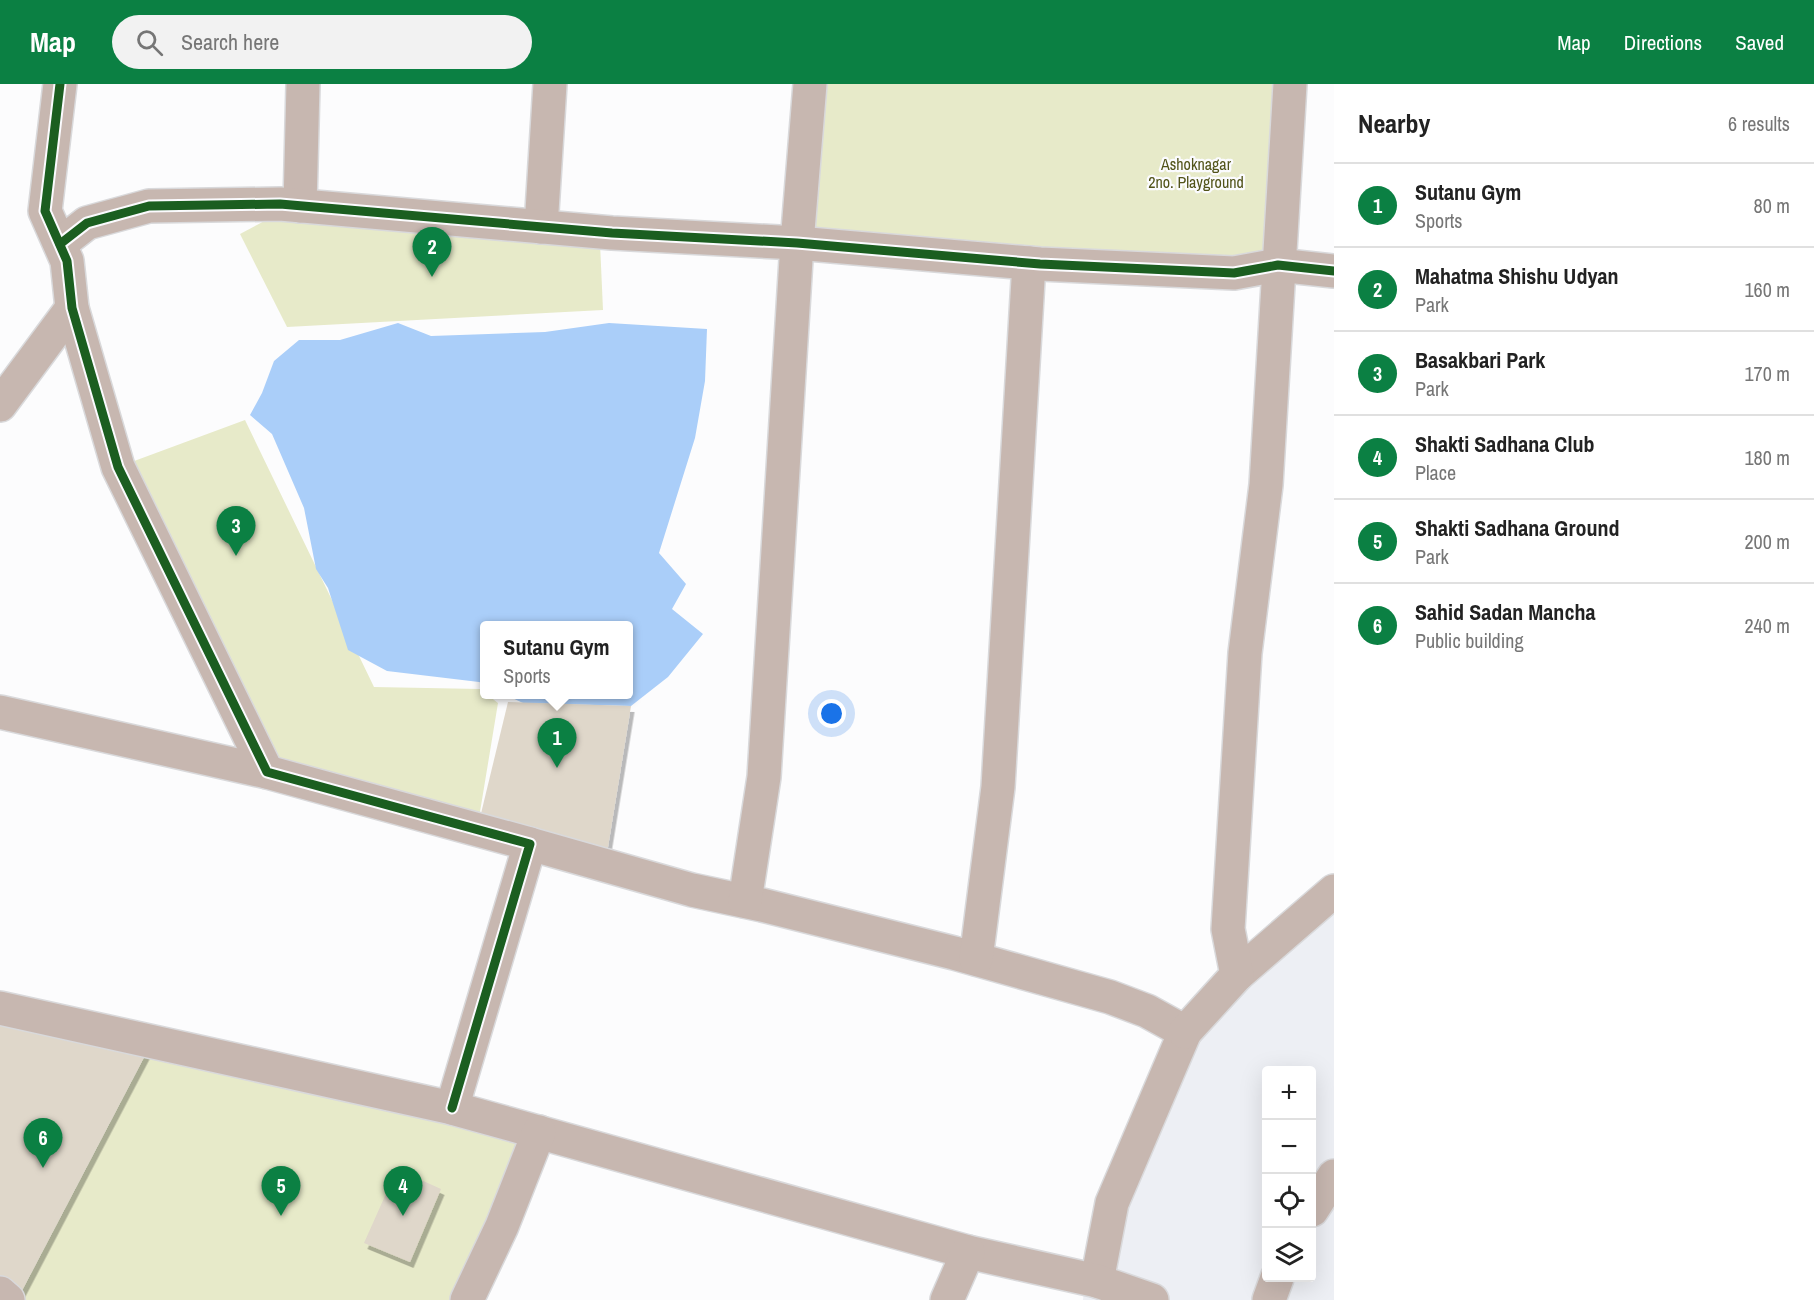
<!DOCTYPE html>
<meta charset="utf-8">
<style>
body{margin:0;font-family:"Archivo Narrow",sans-serif;background:#f2f2f2;color:#222}
.controls{position:absolute;right:18px;bottom:18px;display:grid;overflow:hidden;border-radius:6px;box-shadow:0 6px 24px #0002}
.controls button{width:54px;height:54px;display:grid;place-items:center;padding:0;border:0;border-bottom:2px solid #e0e0e0;background:#fff;color:#222;font:30px sans-serif}
.you{position:absolute;left:832px;top:630px;width:21px;height:21px;margin:-15px;border:4px solid #fff;border-radius:50%;background:#1a73e8;box-shadow:0 0 0 9px #1a73e833}
.badge{display:grid;place-items:center;width:39px;height:39px;border-radius:50%;background:#0b8043;color:#fff;font-size:20px;font-weight:700}
.pin{position:absolute;translate:-50% -50px;filter:drop-shadow(0 2px 3px #0008)}
.pin::after{content:'';position:absolute;top:32px;width:21px;height:18px;background:inherit;clip-path:polygon(0 0,100% 0,50% 100%)}
.popup{position:absolute;left:480px;top:537px;width:153px;height:78px;box-sizing:border-box;display:grid;place-content:center;border-radius:6px;background:#fff;filter:drop-shadow(0 2px 4px #0005);font-size:20px;white-space:nowrap;color:#767676}
.popup b{font-size:22px;color:#222}
.popup::after{content:'';position:absolute;left:50%;top:100%;margin-left:-12px;border:12px solid transparent;border-top-color:#fff}
.list{margin:0;padding:0;list-style:none}
h2{display:flex;justify-content:space-between;align-items:center;height:78px;margin:0;padding:0 24px;font-size:26px}
h2 small{font-size:20px;font-weight:400;color:#767676}
.list li{display:grid;grid-template-columns:39px 1fr auto;gap:18px;align-items:center;box-sizing:border-box;height:84px;padding:0 24px;border-top:2px solid #e0e0e0}
.list b{display:block;font-size:22px;white-space:nowrap}
.list p{margin:0;font-size:20px;white-space:nowrap;color:#767676}
.list em{font-size:20px;font-style:normal;color:#767676}
.icon{flex:none;width:33px;height:33px;fill:none;stroke:currentColor;stroke-width:2;stroke-linecap:round;stroke-linejoin:round}
.map{position:relative;flex:none;width:1334px;height:1216px;overflow:hidden}
header{display:flex;align-items:center;gap:36px;box-sizing:border-box;height:84px;padding:0 30px;background:#0b8043;color:#fff}
header strong{font-size:28px}
nav{display:flex;gap:33px;margin-inline-start:auto;font-size:21px}
.search{width:420px;height:54px;background:#f2f2f2;display:flex;align-items:center;gap:15px;box-sizing:border-box;padding:0 21px;border-radius:33px;color:#767676;font-size:22px}
main{display:flex}
aside{flex:1;background:#fff}
.map>svg:first-child{display:block}
.built{fill:#edeff4;fill-rule:evenodd}
.green{fill:#e7eac9}
.water{fill:#aacef9}
.building{fill:#dfd7ca;filter:url(#shadow)}
.lines{fill:none;stroke-linecap:round;stroke-linejoin:round}
.minor-casing{stroke:#d9d9db;stroke-width:36}
.minor{stroke:#c7b7b0;stroke-width:33}
.cycleway-casing{stroke:#fbfbfe;stroke-width:13}
.cycleway{stroke:#1b5e20;stroke-width:9}
.labels{text-anchor:middle;dominant-baseline:central;stroke-width:4.5;stroke-linejoin:round;paint-order:stroke}
.park-label{font-size:16px;fill:#515319;stroke:#fbfbfe}
</style>
<header>
<strong>Map</strong>
<div class="search"><svg class="icon" aria-label="search" viewBox="0 0 24 24"><circle cx="10" cy="10" r="6"/><path d="M15 15l6 6"/></svg>Search here</div>
<nav><a>Map</a><a>Directions</a><a>Saved</a></nav>
</header>
<main>
<div class="map">
<svg width="1334" height="1216" viewBox="0 0 1334 1216">
<defs>
<filter id="shadow"><feDropShadow dx="3.5" dy="6" stdDeviation="0" flood-color="#0004"/></filter>
</defs>
<rect width="100%" height="100%" fill="#fcfcfd"/>
<!-- built -->
<path class="built" d="M1334 830V1216H1083L1085 1194 1185 948 1237 891ZM1266 986H1312V1194H1266Z"/>
<!-- green -->
<g class="green">
<path d="M810 0H1290L1278 181 797 159Z"/>
<path d="M272 133 600 159 603 226 287 243 240 150Z"/>
<path d="M245 336 374 603 480 605 498 619 477 746 267 688 118 383Z"/>
<path d="M152 958 539 1048 465 1216H17Z"/>
</g>
<!-- water -->
<path class="water" d="M398 239 431 252 545 248 609 239 707 245 705 297 695 354 659 469 686 500 672 525 703 550 668 593 631 622 523 619 506 611 629 610V542H485V600L479 598 387 587 348 566 328 504 316 485 304 424 272 350 250 331 262 309 274 277 299 256H340Z"/>
<!-- building -->
<g class="building">
<path d="M508 618 631 622 605 781 477 746Z"/>
<path d="M0 921 152 958 17 1216 0 1209Z"/>
<path d="M397 1085 441 1105 410 1178 364 1159Z"/>
</g>
<g class="lines">
<defs>
<g id="minor">
<path d="M60 0 45 127 67 177 72 224 118 383 267 688 530 760 452 1024"/>
<path d="M300 122 303 0"/>
<path d="M541 143 550 0"/>
<path d="M60 160 87 139 149 122 280 120 612 149 797 159 1040 180 1234 189 1278 181 1334 187"/>
<path d="M0 321 72 224"/>
<path d="M0 628 267 688"/>
<path d="M530 760 692 806 762 821 954 869 1110 913 1147 927 1185 948 1112 1119 1097 1197"/>
<path d="M745 817 764 693 797 159 810 0"/>
<path d="M976 875 998 703 1029 179"/>
<path d="M1237 891 1334 807"/>
<path d="M0 924 452 1024 968 1168 1097 1197 1152 1216"/>
<path d="M1185 948 1237 891 1228 845 1245 569 1266 401 1290 0"/>
<path d="M1312 1126 1334 1092"/>
<path d="M0 1209 8 1216"/>
<path d="M467 1216 502 1142 539 1048"/>
<path d="M947 1216 968 1168"/>
<path d="M1269 1216 1277 1194"/>
</g>
</defs>
<!-- minor casing -->
<use href="#minor" class="minor-casing"/>
<!-- minor -->
<use href="#minor" class="minor"/>
<defs>
<g id="cycleway">
<path d="M60 0 45 127 67 177 72 224 118 383 267 688 530 760 452 1024"/>
<path d="M60 160 87 139 149 122 280 120 612 149 797 159 1040 180 1234 189 1278 181 1334 187"/>
</g>
</defs>
<!-- cycleway casing -->
<use href="#cycleway" class="cycleway-casing"/>
<!-- cycleway -->
<use href="#cycleway" class="cycleway"/>
</g>
<g class="labels">
<!-- park labels -->
<g class="park-label">
<text x="1196" y="80">Ashoknagar<tspan x="1196" dy="18">2no. Playground</tspan></text>
</g>
</g>
</svg>
<div class="controls">
<button>+</button>
<button>−</button>
<button><svg class="icon" aria-label="locate" viewBox="0 0 24 24"><circle cx="12" cy="12" r="6"/><path d="M12 2v4M12 18v4M2 12h4M18 12h4"/></svg></button>
<button><svg class="icon" aria-label="layers" viewBox="0 0 24 24"><path d="M12 4l9 5-9 5-9-5zM3 14l9 5 9-5"/></svg></button>
</div>
<div class="you"></div>
<div class="pin badge" style="left:557px;top:684px">1</div>
<div class="popup"><b>Sutanu Gym</b>Sports</div>
<div class="pin badge" style="left:432px;top:193px">2</div>
<div class="pin badge" style="left:236px;top:472px">3</div>
<div class="pin badge" style="left:403px;top:1132px">4</div>
<div class="pin badge" style="left:281px;top:1132px">5</div>
<div class="pin badge" style="left:43px;top:1084px">6</div>
</div>
<aside>
<h2>Nearby<small>6 results</small></h2>
<ul class="list">
<li><span class="badge">1</span><div><b>Sutanu Gym</b><p>Sports</p></div><em>80 m</em></li>
<li><span class="badge">2</span><div><b>Mahatma Shishu Udyan</b><p>Park</p></div><em>160 m</em></li>
<li><span class="badge">3</span><div><b>Basakbari Park</b><p>Park</p></div><em>170 m</em></li>
<li><span class="badge">4</span><div><b>Shakti Sadhana Club</b><p>Place</p></div><em>180 m</em></li>
<li><span class="badge">5</span><div><b>Shakti Sadhana Ground</b><p>Park</p></div><em>200 m</em></li>
<li><span class="badge">6</span><div><b>Sahid Sadan Mancha</b><p>Public building</p></div><em>240 m</em></li>
</ul>
</aside>
</main>
